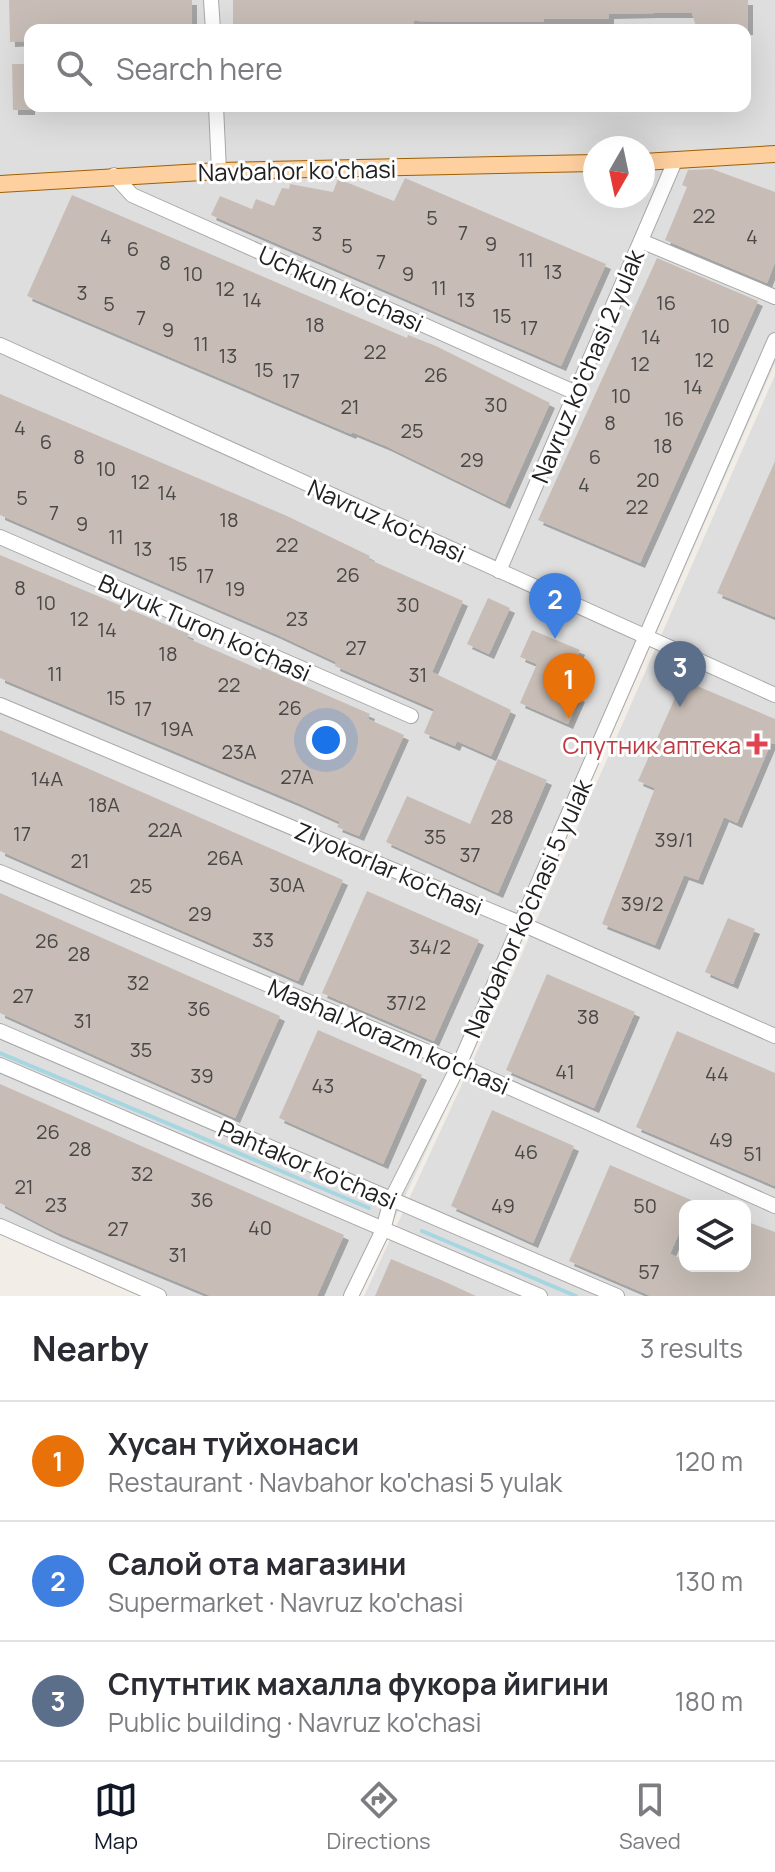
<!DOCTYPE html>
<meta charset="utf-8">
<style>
body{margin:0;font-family:Manrope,sans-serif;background:#f7f7f7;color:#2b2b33}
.controls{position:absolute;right:24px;bottom:24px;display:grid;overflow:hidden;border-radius:16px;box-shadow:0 8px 32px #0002}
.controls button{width:72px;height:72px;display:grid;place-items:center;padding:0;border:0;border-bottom:2px solid #e1e1e2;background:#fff;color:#2b2b33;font:40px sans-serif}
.compass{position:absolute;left:583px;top:136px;width:72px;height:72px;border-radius:50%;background:#fff;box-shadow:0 8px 32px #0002;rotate:189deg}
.you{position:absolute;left:326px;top:740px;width:28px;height:28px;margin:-20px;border:6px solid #fff;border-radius:50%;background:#1a73e8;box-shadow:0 0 0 12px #1a73e833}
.badge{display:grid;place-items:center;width:52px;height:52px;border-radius:50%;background:#111827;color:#fff;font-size:26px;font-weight:700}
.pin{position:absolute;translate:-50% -66px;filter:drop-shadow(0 2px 4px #0008)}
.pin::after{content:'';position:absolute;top:42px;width:28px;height:24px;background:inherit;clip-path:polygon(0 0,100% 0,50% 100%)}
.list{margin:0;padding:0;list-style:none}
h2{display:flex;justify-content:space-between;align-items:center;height:104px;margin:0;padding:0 32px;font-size:34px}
h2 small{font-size:26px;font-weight:400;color:#7c7c81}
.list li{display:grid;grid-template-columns:52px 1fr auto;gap:24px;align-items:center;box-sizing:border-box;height:120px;padding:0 32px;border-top:2px solid #e1e1e2}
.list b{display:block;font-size:30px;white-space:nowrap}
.list p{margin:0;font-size:26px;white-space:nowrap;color:#7c7c81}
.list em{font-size:26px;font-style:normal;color:#7c7c81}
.icon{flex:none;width:44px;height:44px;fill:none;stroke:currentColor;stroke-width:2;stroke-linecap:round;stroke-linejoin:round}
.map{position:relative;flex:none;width:775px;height:1296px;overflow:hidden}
.search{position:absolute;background:#fff;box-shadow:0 8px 32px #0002;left:24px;right:24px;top:24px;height:88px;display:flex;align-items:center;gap:20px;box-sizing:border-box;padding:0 28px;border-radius:16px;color:#7c7c81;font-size:30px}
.sheet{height:464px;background:#fff}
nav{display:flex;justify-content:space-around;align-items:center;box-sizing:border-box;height:112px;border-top:2px solid #e1e1e2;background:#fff;font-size:22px;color:#7c7c81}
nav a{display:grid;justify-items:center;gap:4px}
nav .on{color:#111827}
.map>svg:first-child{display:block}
.residential{fill:#dfdede;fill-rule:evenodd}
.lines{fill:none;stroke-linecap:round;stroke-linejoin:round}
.stream{stroke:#a6d7e1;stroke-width:4}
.building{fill:#c7bdb6;filter:url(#shadow)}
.minor-casing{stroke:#a8a8a8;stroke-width:16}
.major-casing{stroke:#9e6000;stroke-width:18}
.minor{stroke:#fff;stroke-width:14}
.major{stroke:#ffd09f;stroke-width:16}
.health-dot{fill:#e0444e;stroke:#fff;stroke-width:3}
.labels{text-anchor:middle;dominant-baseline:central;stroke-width:6;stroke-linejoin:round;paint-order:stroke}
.number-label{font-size:20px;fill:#4a4846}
.street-label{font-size:24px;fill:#212121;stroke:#fff}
.health-label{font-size:24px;fill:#be3a42;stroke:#fff;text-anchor:end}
</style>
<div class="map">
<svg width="775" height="1296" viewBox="0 0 775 1296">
<defs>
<filter id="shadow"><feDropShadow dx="5" dy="5" stdDeviation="0" flood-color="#0004"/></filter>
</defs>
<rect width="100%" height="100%" fill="#f2eee7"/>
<!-- residential -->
<g class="residential">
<path d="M0 0H775V363L458 1084 358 1296H142L0 1231ZM30 30H745V106H30ZM595 148H643V196H595Z"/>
<path d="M775 375V1296H364L514 972ZM685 1206H745V1266H685Z"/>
</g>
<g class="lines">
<!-- stream -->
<g class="stream">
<path d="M0 1053 369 1208"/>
<path d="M422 1231 576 1296"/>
</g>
</g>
<!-- building -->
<g class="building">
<path d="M9 0H192V30H30V41L10 42Z"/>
<path d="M233 0H748V30H697L692 13H655L609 14V19H544V22L414 21V24L233 29Z"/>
<path d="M12 64H30V110H13Z"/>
<path d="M712 169 775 192V262L767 283 665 240 687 187 682 185 688 170Z"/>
<path d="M405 178 606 264 561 366 211 215 220 196 252 209 256 199 274 206 282 188 289 189 290 184 333 192 338 179 394 201Z"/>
<path d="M72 195 407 338 408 335 436 346 550 403 505 504 386 446 352 432 351 434 27 296Z"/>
<path d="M657 258 758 301 640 563 538 520Z"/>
<path d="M0 394 287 516 370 556 368 559 463 601 432 672 511 710 491 756 457 741 455 746 424 733 434 709 335 666 336 662 276 634 0 515Z"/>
<path d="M775 461V617L717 593Z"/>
<path d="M0 555 167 625 189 634 187 638 261 670 262 667 370 714 368 719 404 735 359 836 337 827 340 822 298 803 0 678Z"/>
<path d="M488 598 510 608 489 654 467 644Z"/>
<path d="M532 630 580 650 563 690 580 697 568 724 520 703 537 664 520 657Z"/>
<path d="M683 680 775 719V744L771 743 737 823 724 817 698 880 684 875 655 945 602 924 655 788 638 781Z"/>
<path d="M0 730 343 880 298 981 0 851Z"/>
<path d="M498 759 547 780 498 893 386 842 407 796 470 824Z"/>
<path d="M367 891 479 940 434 1041 322 993Z"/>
<path d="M0 893 280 1016 235 1118 0 1013Z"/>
<path d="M728 918 755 929 733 984 705 972Z"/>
<path d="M547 974 635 1012 594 1108 506 1070Z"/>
<path d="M318 1030 422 1075 383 1164 279 1118Z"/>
<path d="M677 1031 775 1073V1186L636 1127Z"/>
<path d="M0 1084 344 1235 317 1296H211L56 1232 0 1203Z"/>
<path d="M492 1110 574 1146 533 1243 451 1206Z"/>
<path d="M610 1165 705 1206H685V1219L670 1254 685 1260V1266H745V1221L775 1232V1296H651L569 1261Z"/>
<path d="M391 1259 441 1280 476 1296H375Z"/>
</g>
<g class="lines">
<defs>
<g id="minor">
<path d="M211 0 213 30"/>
<path d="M216 106 219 171"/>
<path d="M114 175 132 195 574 392"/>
<path d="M641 241 775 297"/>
<path d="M0 345 775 695"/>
<path d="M0 537 411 716"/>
<path d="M499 571 675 161"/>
<path d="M0 705 520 923 775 1036"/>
<path d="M0 872 459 1065 775 1206"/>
<path d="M0 1031 617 1296"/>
<path d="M0 1065 540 1296"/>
<path d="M0 1226 159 1296"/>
<path d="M351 1296 383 1230 391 1200 459 1065 775 340"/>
</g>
<g id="major">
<path d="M643 162 775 154"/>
<path d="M0 184 219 171 595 163"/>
</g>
</defs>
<!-- minor casing -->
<use href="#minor" class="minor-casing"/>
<!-- major casing -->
<use href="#major" class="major-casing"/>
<!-- minor -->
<use href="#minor" class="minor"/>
<!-- major -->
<use href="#major" class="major"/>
</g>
<!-- markers -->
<path class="health-dot" d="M753 732h8v8h8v8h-8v8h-8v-8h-8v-8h8z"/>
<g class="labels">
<!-- number labels -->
<g class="number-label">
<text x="704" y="215">22</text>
<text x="432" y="217">5</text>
<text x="463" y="232">7</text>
<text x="317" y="233">3</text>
<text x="106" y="236">4</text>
<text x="752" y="236">4</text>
<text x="491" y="243">9</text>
<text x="347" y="245">5</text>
<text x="133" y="248">6</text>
<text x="526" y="259">11</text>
<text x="381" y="261">7</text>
<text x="165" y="262">8</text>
<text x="553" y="271">13</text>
<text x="193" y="273">10</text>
<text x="408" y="273">9</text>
<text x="439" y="287">11</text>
<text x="225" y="288">12</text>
<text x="82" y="292">3</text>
<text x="252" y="299">14</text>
<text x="466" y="299">13</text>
<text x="666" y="302">16</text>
<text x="109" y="303">5</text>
<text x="502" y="315">15</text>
<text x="141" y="317">7</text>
<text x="315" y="324">18</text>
<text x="720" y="325">10</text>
<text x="529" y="327">17</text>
<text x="168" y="329">9</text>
<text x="651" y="336">14</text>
<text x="201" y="343">11</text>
<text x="375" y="351">22</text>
<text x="228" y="355">13</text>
<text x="704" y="359">12</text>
<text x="640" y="363">12</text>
<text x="264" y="369">15</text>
<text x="436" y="374">26</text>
<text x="291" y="380">17</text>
<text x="693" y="386">14</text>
<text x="621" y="395">10</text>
<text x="496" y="404">30</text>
<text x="350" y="406">21</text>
<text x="674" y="418">16</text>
<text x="610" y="422">8</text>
<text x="20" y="427">4</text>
<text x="412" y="430">25</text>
<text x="46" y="441">6</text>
<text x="663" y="445">18</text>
<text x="79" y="456">8</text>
<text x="595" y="456">6</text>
<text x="472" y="459">29</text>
<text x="106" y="468">10</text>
<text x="648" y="479">20</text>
<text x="140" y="481">12</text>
<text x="584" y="484">4</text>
<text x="167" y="492">14</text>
<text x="22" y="497">5</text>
<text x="637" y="506">22</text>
<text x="54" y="512">7</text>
<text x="229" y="519">18</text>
<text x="82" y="523">9</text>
<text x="116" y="536">11</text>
<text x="287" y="544">22</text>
<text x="143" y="548">13</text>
<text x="178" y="563">15</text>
<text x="348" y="574">26</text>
<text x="205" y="575">17</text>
<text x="20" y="587">8</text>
<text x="235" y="588">19</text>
<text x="46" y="602">10</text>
<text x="408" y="604">30</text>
<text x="79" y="618">12</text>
<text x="297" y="618">23</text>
<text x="107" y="629">14</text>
<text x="356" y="647">27</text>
<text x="168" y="653">18</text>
<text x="55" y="673">11</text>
<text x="418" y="674">31</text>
<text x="229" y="684">22</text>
<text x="116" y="697">15</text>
<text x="290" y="707">26</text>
<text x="143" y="708">17</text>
<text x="177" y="728">19A</text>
<text x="239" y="751">23A</text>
<text x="297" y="776">27A</text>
<text x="47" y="778">14A</text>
<text x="104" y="804">18A</text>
<text x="502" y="816">28</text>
<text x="165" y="829">22A</text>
<text x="22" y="833">17</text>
<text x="435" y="836">35</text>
<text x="674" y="839">39/1</text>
<text x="470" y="854">37</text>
<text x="225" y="857">26A</text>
<text x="80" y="860">21</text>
<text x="287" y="884">30A</text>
<text x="141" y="885">25</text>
<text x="642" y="903">39/2</text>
<text x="200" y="913">29</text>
<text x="263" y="939">33</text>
<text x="47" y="940">26</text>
<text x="430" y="946">34/2</text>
<text x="79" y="953">28</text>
<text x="138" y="982">32</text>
<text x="23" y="995">27</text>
<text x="406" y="1002">37/2</text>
<text x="199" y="1008">36</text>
<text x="588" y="1016">38</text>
<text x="83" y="1020">31</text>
<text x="141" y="1049">35</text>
<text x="565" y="1071">41</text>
<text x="717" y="1073">44</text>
<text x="202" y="1075">39</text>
<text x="323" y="1085">43</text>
<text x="48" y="1131">26</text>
<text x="721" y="1139">49</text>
<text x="80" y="1148">28</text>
<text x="526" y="1151">46</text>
<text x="753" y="1153">51</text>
<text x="142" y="1173">32</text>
<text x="24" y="1186">21</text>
<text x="202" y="1199">36</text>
<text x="56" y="1204">23</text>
<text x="503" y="1205">49</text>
<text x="645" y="1205">50</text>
<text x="260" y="1227">40</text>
<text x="118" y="1228">27</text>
<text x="178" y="1254">31</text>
<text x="649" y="1271">57</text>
</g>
<!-- street labels -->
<g class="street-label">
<text transform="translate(297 170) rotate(-1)">Navbahor ko'chasi</text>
<text transform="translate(341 288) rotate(24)">Uchkun ko'chasi</text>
<text transform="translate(587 366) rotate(-67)">Navruz ko'chasi 2 yulak</text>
<text transform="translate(387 520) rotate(24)">Navruz ko'chasi</text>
<text transform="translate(205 627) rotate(24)">Buyuk Turon ko'chasi</text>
<text transform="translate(389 868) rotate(23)">Ziyokorlar ko'chasi</text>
<text transform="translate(527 908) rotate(-66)">Navbahor ko'chasi 5 yulak</text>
<text transform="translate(389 1036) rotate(23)">Mashal Xorazm ko'chasi</text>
<text transform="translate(308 1164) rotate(23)">Pahtakor ko'chasi</text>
</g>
<!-- health labels -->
<g class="health-label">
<text x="741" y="744">Спутник аптека</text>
</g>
</g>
</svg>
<div class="controls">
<button><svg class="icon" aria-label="layers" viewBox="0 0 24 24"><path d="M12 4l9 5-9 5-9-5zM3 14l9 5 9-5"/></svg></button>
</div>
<svg class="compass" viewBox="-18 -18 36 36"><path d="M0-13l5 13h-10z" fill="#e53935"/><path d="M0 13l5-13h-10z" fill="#7c7c81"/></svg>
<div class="you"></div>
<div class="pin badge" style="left:569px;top:719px;background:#e8710a">1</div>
<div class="pin badge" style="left:555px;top:639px;background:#3f7fe0">2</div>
<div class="pin badge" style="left:680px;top:707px;background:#5c6f8a">3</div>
<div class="search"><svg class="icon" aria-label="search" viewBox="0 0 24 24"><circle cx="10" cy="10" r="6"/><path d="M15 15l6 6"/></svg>Search here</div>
</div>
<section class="sheet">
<h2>Nearby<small>3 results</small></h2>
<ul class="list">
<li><span class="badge" style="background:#e8710a">1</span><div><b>Хусан туйхонаси</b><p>Restaurant · Navbahor ko'chasi 5 yulak</p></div><em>120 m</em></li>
<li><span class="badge" style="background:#3f7fe0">2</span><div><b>Салой ота магазини</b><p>Supermarket · Navruz ko'chasi</p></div><em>130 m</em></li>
<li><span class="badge" style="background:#5c6f8a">3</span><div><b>Спутнтик махалла фукора йигини</b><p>Public building · Navruz ko'chasi</p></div><em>180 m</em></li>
</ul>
</section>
<nav>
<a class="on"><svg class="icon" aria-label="map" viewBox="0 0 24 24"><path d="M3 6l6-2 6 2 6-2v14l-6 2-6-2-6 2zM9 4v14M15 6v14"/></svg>Map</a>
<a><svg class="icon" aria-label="directions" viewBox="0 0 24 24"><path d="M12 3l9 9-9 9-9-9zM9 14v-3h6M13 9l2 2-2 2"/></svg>Directions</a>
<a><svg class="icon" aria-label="saved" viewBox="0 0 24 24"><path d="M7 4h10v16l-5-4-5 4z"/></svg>Saved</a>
</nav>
